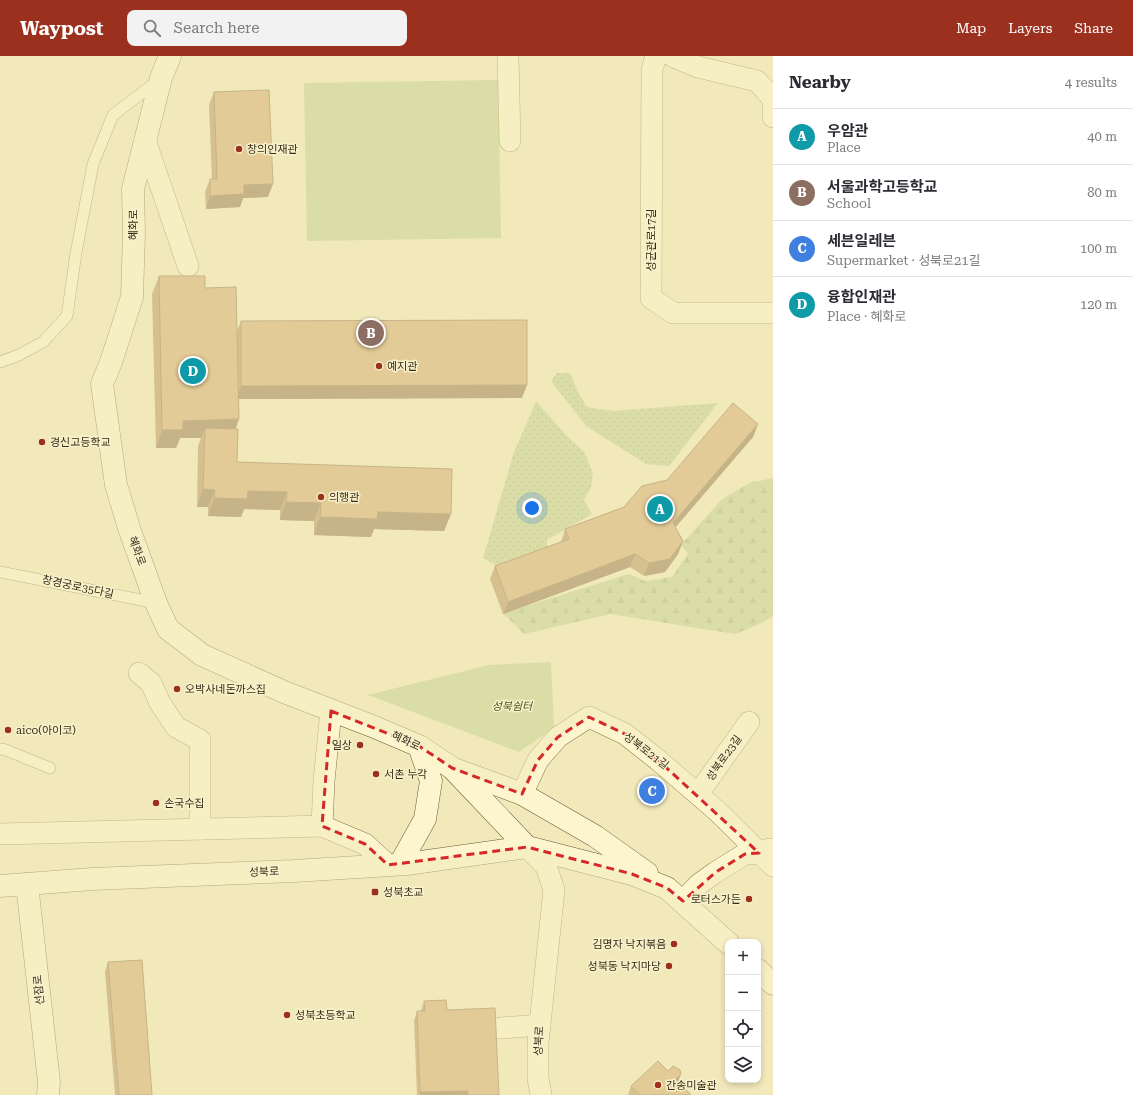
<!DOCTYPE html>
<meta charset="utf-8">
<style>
body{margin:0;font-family:"Roboto Serif","Noto Sans KR",serif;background:#f2f2f3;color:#2b2b33}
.controls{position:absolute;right:12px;bottom:12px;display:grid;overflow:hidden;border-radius:8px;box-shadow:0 2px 6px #0003}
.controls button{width:36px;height:36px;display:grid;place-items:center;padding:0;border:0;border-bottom:1px solid #e1e1e2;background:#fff;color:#2b2b33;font:20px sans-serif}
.you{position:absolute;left:532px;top:452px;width:14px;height:14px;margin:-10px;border:3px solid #fff;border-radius:50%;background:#1a73e8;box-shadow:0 0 0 6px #1a73e833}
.badge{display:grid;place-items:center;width:26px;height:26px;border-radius:50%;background:#9c301f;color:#fff;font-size:13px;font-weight:700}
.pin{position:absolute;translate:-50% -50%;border:2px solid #fff;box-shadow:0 1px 4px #0006}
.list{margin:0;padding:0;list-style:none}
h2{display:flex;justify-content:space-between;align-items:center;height:52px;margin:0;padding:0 16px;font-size:17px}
h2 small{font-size:13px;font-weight:400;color:#7c7c81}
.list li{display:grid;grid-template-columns:26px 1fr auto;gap:12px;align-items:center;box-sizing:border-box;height:56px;padding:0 16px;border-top:1px solid #e1e1e2}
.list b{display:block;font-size:15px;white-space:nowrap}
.list p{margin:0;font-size:13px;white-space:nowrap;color:#7c7c81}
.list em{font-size:13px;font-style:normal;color:#7c7c81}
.icon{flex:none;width:22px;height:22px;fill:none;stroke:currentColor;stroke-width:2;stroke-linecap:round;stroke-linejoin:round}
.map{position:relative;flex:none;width:773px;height:1039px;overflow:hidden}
header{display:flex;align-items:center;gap:24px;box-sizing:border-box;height:56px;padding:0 20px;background:#9c301f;color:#fff}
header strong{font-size:19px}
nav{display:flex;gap:22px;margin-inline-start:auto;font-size:14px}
.search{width:280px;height:36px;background:#f2f2f3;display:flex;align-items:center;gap:10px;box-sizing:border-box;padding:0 14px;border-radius:8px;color:#7c7c81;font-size:15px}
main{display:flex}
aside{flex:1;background:#fff}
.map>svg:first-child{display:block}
.forest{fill:url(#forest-firs)}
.park{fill:#becf8e}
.garden{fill:url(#garden-dots)}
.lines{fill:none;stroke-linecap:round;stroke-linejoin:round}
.lane-casing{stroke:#897853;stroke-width:12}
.street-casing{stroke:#897853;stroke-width:22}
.secondary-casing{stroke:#6a5837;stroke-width:23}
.lane{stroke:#fcf5ce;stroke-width:11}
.street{stroke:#fcf5ce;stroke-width:21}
.secondary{stroke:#fcf5ce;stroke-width:22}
.wall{fill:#b58f5e}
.shaded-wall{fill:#93744c}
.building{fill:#d2a66d;stroke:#93744c}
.marked{fill:none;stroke:#d62828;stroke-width:3;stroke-dasharray:8 5;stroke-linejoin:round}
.poi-dot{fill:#9c301f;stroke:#f8f1ca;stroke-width:1.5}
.labels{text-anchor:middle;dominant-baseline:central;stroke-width:3;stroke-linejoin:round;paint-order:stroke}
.poi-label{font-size:11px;fill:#372c1a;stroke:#f8f1ca;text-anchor:start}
.street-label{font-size:11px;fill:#372c1a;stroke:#f8f1ca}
.park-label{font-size:11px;font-style:italic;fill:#3f551e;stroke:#f8f1ca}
</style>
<header>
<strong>Waypost</strong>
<div class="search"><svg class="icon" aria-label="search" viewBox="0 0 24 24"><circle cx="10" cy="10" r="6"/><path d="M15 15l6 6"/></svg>Search here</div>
<nav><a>Map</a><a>Layers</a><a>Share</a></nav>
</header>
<main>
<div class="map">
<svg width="773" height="1039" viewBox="0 0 773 1039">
<defs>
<pattern id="forest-firs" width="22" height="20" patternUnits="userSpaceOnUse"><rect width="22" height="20" fill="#becf8e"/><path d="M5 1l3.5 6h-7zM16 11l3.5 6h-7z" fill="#a4b27a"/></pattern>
<pattern id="garden-dots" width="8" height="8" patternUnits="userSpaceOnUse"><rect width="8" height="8" fill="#becf8e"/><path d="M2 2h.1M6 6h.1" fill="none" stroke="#a4b27a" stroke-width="1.8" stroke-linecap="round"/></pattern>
</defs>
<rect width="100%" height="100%" fill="#f1e9ba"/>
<!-- forest -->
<path class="forest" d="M773 422V560L760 568 735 578 610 558 524 578 503 557 629 518 645 525 672 521 688 498 681 489 721 444 749 427Z"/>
<!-- park -->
<g class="park">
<path d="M498 24 501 182 307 185 304 27Z"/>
<path d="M551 606 554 672 519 696 368 639 489 609Z"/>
</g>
<!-- garden -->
<g class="garden">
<path d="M557 317H570L579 338 587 351 612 355 718 347 669 410 646 408 586 370 551 325Z"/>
<path d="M536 345 566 379 584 396 593 417 591 432 584 444 592 458 547 484V491L499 511 483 502 514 396Z"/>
</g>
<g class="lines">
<defs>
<g id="lane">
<path d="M0 306 19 299 43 286 67 260 76 197 93 108 113 59 159 24"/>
<path d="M0 516 156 547"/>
<path d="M0 693 6 694 50 712"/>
</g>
<g id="street">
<path d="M508 0 510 85"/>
<path d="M656 0 652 14 651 242 673 257H773"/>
<path d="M672 0 698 11 757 25 773 43V61"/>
<path d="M145 84 188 210"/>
<path d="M139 617 151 627 160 647 176 671 200 684V773"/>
<path d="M522 738 538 704 558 681 589 661 625 678 658 704 716 754 773 810"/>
<path d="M698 738 749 666"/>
<path d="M322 770 324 725 331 655"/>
<path d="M0 778 322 770 365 788 388 809"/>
<path d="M527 791 546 810 554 834 538 987V1022L541 1039"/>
<path d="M683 845 698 829 716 816 745 798 759 797 769 793"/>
<path d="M501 972 540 969"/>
</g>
<g id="secondary">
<path d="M170 0 161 22 133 133 134 177 132 241 111 306 102 328 116 429 130 475 156 547 168 573 202 599 284 636 372 670 419 690 452 712 527 791"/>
<path d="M457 714 522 738 595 780 647 817"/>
<path d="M400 808 425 763 431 725 419 690"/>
<path d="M27 828 49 1026 48 1039"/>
<path d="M0 830 92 823 294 815 407 808 527 791 632 818 667 832 728 887"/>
<path d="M758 914 773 928"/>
</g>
</defs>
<!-- lane casing -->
<use href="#lane" class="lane-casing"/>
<!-- street casing -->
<use href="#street" class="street-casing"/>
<!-- secondary casing -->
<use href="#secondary" class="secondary-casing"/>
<!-- lane -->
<use href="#lane" class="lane"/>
<!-- street -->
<use href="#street" class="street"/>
<!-- secondary -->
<use href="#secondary" class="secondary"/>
</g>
<!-- wall -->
<g class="wall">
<path d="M214 36 268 141 243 142 240 151 206 153 205 136 210 123H212L209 49Z"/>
<path d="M159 220 205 232 237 275 241 265 522 342 239 343 236 373 237 406 444 475 374 473 371 481 314 479V465L280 464V454L244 453 241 461 208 460V451H197L198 390 201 382H180L176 392H156L152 238Z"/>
<path d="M758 368 753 381 675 471 683 485 678 498 665 516 644 520 630 511 503 558 490 523 495 510 561 486 565 473 624 451Z"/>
<path d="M108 906 152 1039H115L105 916Z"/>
<path d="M424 945 447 954 499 1039H417L414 965 417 955H421Z"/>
<path d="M678 1026 691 1039H628L631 1030Z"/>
</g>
<!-- shaded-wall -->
<g class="shaded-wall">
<path d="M273 128 268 141 243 142 240 151 206 153 210 140 244 129Z"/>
<path d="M527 329 522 342 236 343 241 330Z"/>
<path d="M239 363 233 381 205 372 201 382H180L176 392H156L162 374 183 365Z"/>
<path d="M758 368 753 381 668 480 673 467Z"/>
<path d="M203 433 215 434 208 451H197Z"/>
<path d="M248 435 287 436 280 454 244 453 241 461 208 460 214 442Z"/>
<path d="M286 446 321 447 314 465 280 464Z"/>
<path d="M378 456 451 458 444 475 374 473 371 481 314 479 320 461Z"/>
<path d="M683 485 678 498 665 516 644 520 649 507Z"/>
<path d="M635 498 630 511 503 558 508 546Z"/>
<path d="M681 1018 676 1031V1023Z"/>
<path d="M468 1035 467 1039H420V1036Z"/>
</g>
<!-- building -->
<g class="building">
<path d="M269 34 273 128 244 129V138L210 140V123H217L214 36Z"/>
<path d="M159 220H205V232L236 231 239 363 183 365V374H162Z"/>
<path d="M527 264V329L241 330V265Z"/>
<path d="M733 347 758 368 673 467 683 485 670 503 649 507 635 498 508 546 495 510 569 483 565 473 624 451 642 430 667 424Z"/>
<path d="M205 372 238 373 237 406 452 413 451 458 378 456 377 463 320 461 321 447 286 446 287 436 248 435 247 443 214 442 215 434 203 433Z"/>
<path d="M142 904 152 1039H119L108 906Z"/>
<path d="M446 944 447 954 495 952 499 1039H468V1035L420 1036 417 955H425L424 945Z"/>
<path d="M658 1005 668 1015 673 1010 680 1014 681 1018 676 1023 691 1039H640L631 1030Z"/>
</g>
<!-- marked area -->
<path d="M0 0H773V1039H0ZM331 655 419 690 452 712 522 738 538 704 558 681 589 661 625 678 658 704 759 797 745 798 716 816 683 845 667 832 632 818 527 791 388 809 365 788 322 770Z" fill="#f1e9ba" fill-opacity=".55" fill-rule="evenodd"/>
<path class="marked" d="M331 655 419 690 452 712 522 738 538 704 558 681 589 661 625 678 658 704 759 797 745 798 716 816 683 845 667 832 632 818 527 791 388 809 365 788 322 770Z"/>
<!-- markers -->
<g class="poi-dot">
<circle cx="239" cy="93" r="4"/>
<circle cx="379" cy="310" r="4"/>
<circle cx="42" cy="386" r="4"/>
<circle cx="321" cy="441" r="4"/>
<circle cx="177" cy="633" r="4"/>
<circle cx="8" cy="674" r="4"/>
<circle cx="360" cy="689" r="4"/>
<circle cx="376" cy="718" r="4"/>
<circle cx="156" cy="747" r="4"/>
<rect x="371" y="832" width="8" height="8" rx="2"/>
<circle cx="749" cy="843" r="4"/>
<circle cx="674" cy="888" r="4"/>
<circle cx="669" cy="910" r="4"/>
<circle cx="287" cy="959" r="4"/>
<circle cx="658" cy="1029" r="4"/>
</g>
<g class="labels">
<!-- poi labels -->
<g class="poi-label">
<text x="247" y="93">창의인재관</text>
<text x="387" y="310">예지관</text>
<text x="50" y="386">경신고등학교</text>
<text x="329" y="441">의행관</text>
<text x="185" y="633">오박사네돈까스집</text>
<text x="16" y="674">aico(아이코)</text>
<text x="352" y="689" text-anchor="end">일상</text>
<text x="384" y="718">서촌 누각</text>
<text x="164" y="747">손국수집</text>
<text x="383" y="836">성북초교</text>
<text x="741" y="843" text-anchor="end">로터스가든</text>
<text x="666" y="888" text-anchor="end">김명자 낙지볶음</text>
<text x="661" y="910" text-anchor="end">성북동 낙지마당</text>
<text x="295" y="959">성북초등학교</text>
<text x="666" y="1029">간송미술관</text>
</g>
<!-- street labels -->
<g class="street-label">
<text transform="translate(133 169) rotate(-90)">혜화로</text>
<text transform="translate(651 184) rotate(-90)">성균관로17길</text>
<text transform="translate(137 495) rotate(70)">혜화로</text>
<text transform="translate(78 531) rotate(12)">창경궁로35다길</text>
<text transform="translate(406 685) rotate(25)">혜화로</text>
<text transform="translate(646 695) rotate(37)">성북로21길</text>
<text transform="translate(724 702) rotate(-55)">성북로23길</text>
<text transform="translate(264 816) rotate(-2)">성북로</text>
<text transform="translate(39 934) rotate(-96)">선잠로</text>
<text transform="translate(539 985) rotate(-87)">성북로</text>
</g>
<!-- park labels -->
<g class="park-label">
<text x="512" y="650">성북쉼터</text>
</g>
</g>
</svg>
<div class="controls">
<button>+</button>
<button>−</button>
<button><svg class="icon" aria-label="locate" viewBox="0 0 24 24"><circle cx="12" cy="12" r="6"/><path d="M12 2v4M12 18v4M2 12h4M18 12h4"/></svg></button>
<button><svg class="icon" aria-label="layers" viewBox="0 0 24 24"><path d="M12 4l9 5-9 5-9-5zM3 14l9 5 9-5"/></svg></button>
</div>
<div class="you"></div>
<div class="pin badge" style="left:660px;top:453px;background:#0f9aa8">A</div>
<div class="pin badge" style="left:371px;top:277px;background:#8d6e63">B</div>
<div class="pin badge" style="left:652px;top:735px;background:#3f7fe0">C</div>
<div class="pin badge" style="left:193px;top:315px;background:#0f9aa8">D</div>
</div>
<aside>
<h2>Nearby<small>4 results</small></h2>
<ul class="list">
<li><span class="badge" style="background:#0f9aa8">A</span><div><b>우암관</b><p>Place</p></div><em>40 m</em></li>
<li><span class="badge" style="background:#8d6e63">B</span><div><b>서울과학고등학교</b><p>School</p></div><em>80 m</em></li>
<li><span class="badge" style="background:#3f7fe0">C</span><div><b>세븐일레븐</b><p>Supermarket · 성북로21길</p></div><em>100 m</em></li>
<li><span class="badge" style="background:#0f9aa8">D</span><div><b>융합인재관</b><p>Place · 혜화로</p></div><em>120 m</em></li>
</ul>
</aside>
</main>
